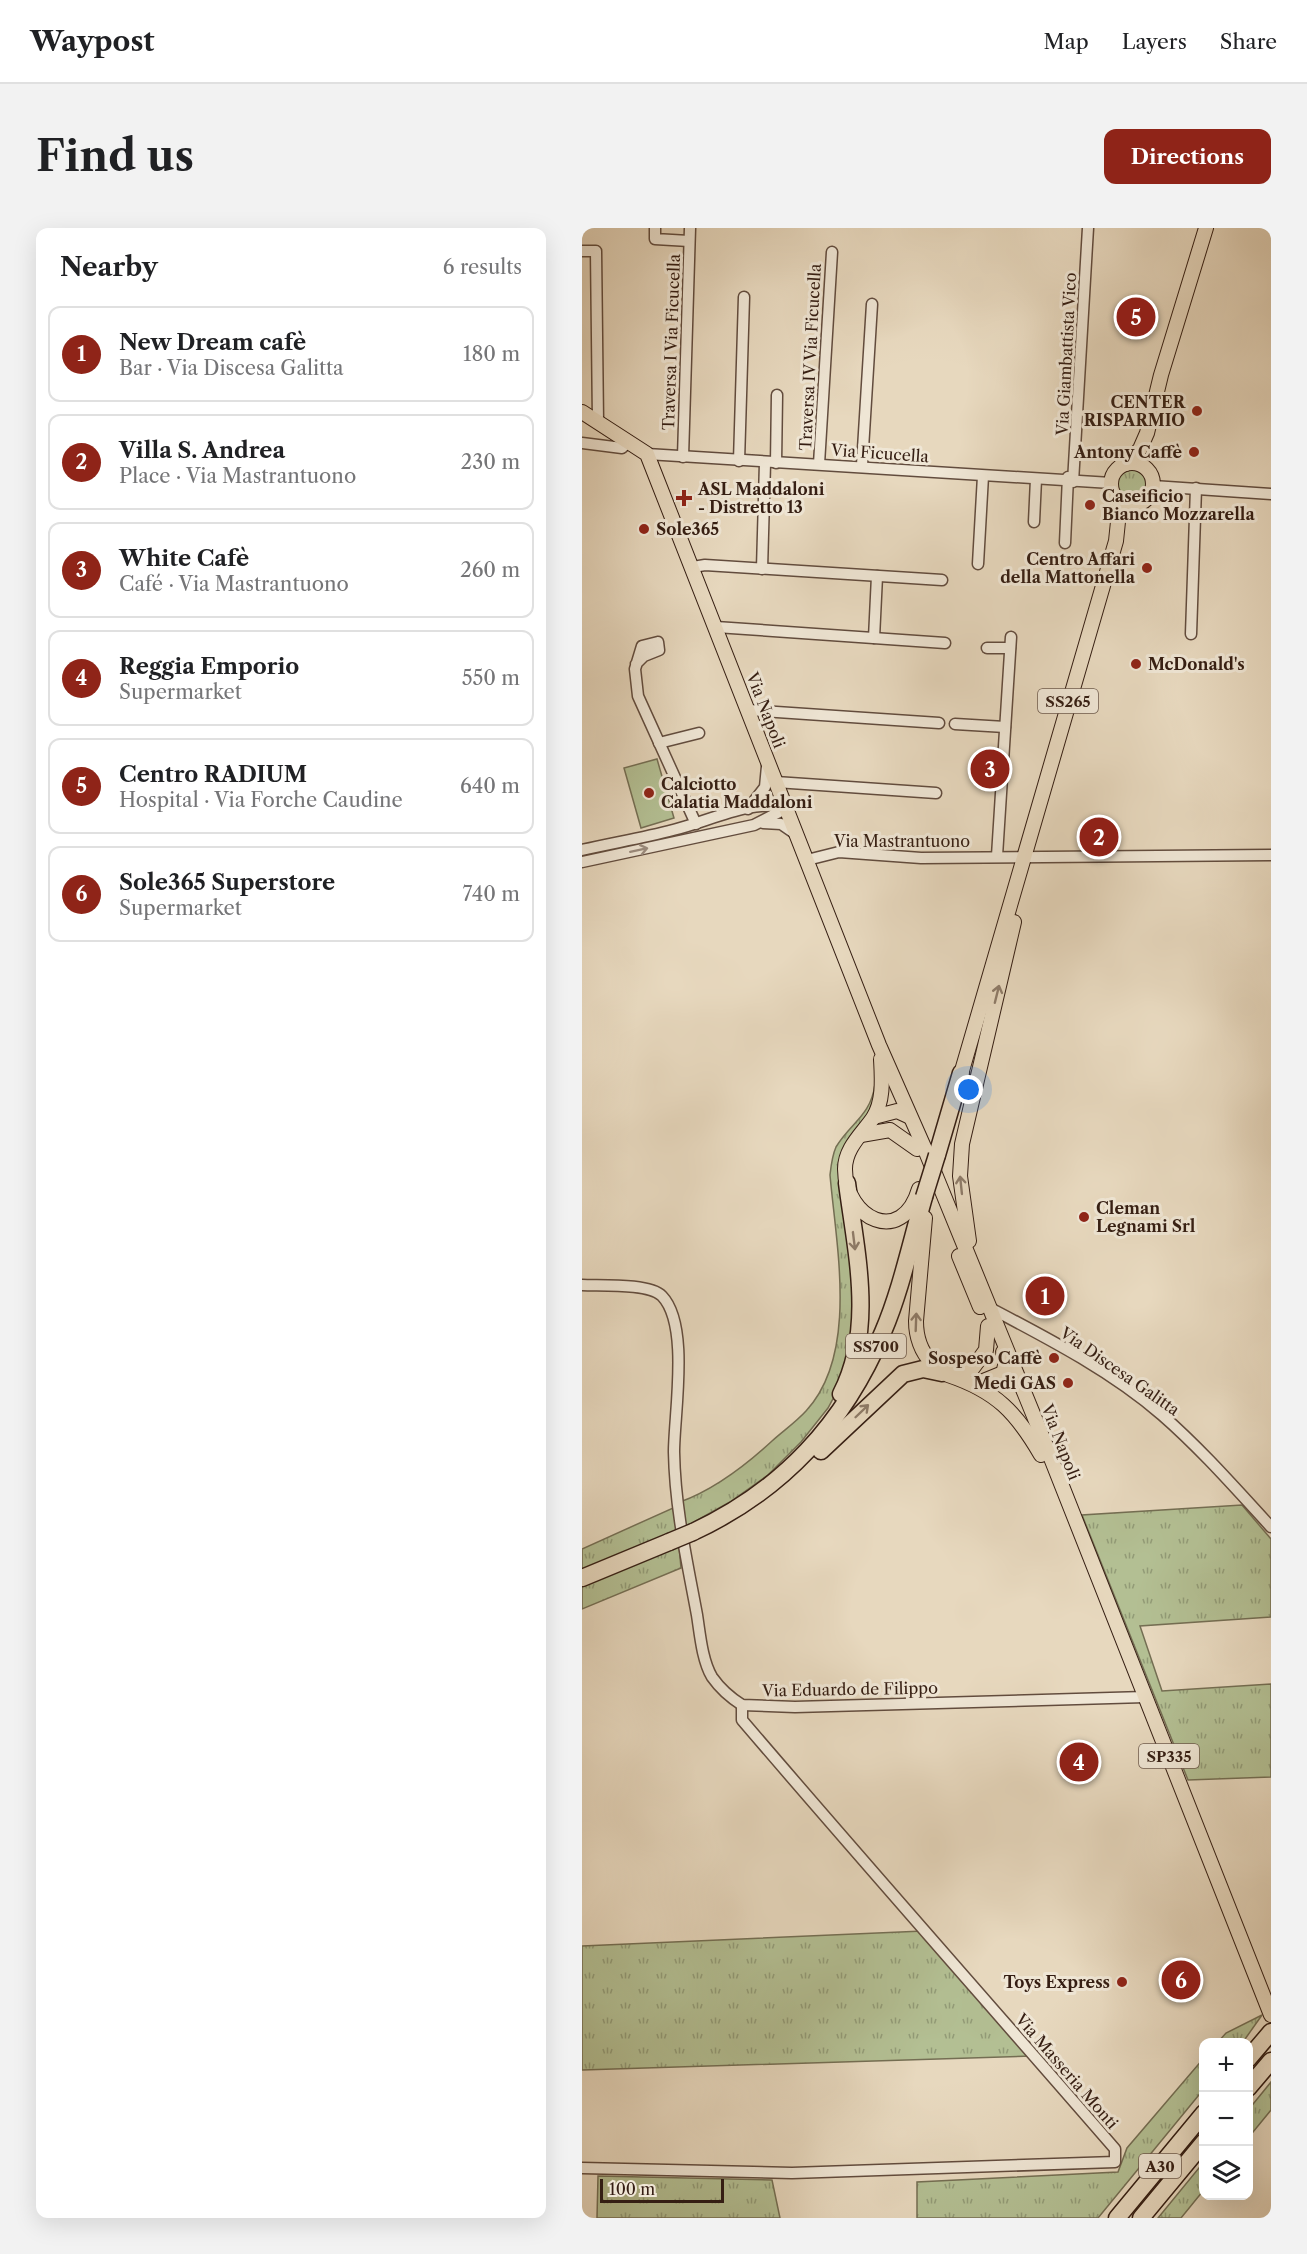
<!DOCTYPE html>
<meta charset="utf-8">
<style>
body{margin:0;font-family:"Libre Caslon Text",serif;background:#f2f2f2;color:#202124}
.controls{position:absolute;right:18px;bottom:18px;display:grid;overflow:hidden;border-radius:12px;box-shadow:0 6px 24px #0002}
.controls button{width:54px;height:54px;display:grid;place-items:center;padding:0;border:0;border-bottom:2px solid #e0e0e0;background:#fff;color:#202124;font:30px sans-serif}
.scale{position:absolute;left:18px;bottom:15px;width:124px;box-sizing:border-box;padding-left:6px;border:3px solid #351e13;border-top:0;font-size:16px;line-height:21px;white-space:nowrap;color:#351e13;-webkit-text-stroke:4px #efe6d5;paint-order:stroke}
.you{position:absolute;left:387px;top:862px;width:21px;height:21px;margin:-15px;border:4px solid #fff;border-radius:50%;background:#1a73e8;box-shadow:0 0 0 9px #1a73e833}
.badge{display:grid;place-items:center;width:39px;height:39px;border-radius:50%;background:#8f2418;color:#fff;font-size:20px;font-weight:700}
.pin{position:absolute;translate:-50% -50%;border:3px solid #fff;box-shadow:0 2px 6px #0006}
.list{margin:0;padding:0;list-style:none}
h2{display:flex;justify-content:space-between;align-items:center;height:78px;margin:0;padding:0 24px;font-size:26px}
h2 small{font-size:20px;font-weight:400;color:#757577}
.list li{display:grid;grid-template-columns:39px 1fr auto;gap:18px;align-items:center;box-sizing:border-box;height:96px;margin:0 12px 12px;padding:0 12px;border:2px solid #e0e0e0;border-radius:12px}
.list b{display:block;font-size:22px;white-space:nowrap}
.list p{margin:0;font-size:20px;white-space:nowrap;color:#757577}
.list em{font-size:20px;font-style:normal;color:#757577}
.icon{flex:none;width:33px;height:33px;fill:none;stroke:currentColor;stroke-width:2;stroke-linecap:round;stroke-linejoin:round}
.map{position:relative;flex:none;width:689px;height:1990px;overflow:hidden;border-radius:12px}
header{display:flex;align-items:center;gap:36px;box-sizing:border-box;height:84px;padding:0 30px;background:#fff;border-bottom:2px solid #e0e0e0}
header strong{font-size:28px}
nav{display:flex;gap:33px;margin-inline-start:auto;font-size:21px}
.intro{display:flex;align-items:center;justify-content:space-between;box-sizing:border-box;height:144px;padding:0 36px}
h1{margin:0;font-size:42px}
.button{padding:15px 27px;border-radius:12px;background:#8f2418;color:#fff;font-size:21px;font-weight:700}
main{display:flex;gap:36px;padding:0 36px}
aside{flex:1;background:#fff;border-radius:12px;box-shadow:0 6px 24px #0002}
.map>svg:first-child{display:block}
.grass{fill:url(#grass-tufts);stroke:#746e53;stroke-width:1.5}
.pitch{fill:#b3bf93;stroke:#746e53;stroke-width:1.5}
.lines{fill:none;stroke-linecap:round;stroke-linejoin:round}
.minor-casing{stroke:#624c3e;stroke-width:13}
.major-casing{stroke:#351e13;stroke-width:16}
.highway-casing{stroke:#351e13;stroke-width:19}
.minor{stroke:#efe6d5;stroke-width:10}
.major{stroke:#e7d8be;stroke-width:14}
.highway{stroke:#e7d8be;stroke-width:16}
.highway-bridge-casing{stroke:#351e13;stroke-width:19;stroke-linecap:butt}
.highway-bridge{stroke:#e7d8be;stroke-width:16}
.oneway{stroke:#9b8c7e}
.oneway2{stroke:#8e7b68}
.poi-dot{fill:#8f2418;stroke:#efe6d5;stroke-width:2}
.labels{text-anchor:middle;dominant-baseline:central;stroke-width:6;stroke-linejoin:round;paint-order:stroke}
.shield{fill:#efe6d5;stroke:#6d5a4d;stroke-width:1.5}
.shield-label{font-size:15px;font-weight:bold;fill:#351e13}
.street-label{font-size:16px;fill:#351e13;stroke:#efe6d5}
.poi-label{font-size:16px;font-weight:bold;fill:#351e13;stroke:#efe6d5;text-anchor:end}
</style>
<header>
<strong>Waypost</strong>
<nav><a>Map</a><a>Layers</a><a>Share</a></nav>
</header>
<div class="intro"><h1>Find us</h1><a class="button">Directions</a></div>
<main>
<aside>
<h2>Nearby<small>6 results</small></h2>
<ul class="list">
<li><span class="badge">1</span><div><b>New Dream cafè</b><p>Bar · Via Discesa Galitta</p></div><em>180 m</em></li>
<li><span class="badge">2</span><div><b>Villa S. Andrea</b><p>Place · Via Mastrantuono</p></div><em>230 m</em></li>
<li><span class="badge">3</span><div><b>White Cafè</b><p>Café · Via Mastrantuono</p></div><em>260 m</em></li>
<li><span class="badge">4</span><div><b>Reggia Emporio</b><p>Supermarket</p></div><em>550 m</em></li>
<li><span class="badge">5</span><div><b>Centro RADIUM</b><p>Hospital · Via Forche Caudine</p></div><em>640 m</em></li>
<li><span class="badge">6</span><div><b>Sole365 Superstore</b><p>Supermarket</p></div><em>740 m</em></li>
</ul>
</aside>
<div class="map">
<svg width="689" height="1990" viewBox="0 0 689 1990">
<defs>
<pattern id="grass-tufts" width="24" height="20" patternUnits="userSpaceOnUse" patternTransform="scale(1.5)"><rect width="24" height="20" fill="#b3bf93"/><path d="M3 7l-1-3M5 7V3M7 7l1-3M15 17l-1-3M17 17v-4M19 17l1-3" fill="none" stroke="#929b77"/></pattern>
</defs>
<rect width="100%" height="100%" fill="#e7d8be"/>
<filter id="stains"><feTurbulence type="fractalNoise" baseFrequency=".00333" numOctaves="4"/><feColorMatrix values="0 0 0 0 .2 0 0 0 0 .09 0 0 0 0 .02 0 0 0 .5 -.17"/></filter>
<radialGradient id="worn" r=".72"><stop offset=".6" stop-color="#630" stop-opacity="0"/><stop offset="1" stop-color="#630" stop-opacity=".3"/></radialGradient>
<!-- grass -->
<g class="grass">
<circle cx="551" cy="257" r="17"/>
<path d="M293 856 297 857 289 884 263 918 275 1073 262 1150 246 1180 219 1214 186 1247 148 1274 101 1300 98 1274C131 1262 164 1237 190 1213 201 1203 214 1194 224 1183 277 1126 254 1017 248 947 249 938 250 928 254 919 268 895 289 888 293 856Z"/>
<path d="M660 1277 689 1311V1389L558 1398 580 1463 689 1456V1549L606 1552 500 1287Z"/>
<path d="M91 1280 95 1303 0 1343V1321Z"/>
<path d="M97 1318 99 1340 0 1381V1358Z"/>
<path d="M341 1703 449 1828 0 1842V1718Z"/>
<path d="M680 1787 661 1814H636L644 1805Z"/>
<path d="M621 1831V1862L516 1990H335V1954L536 1944 545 1920Z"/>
<path d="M689 1854V1882L667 1909V1881Z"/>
<path d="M621 1935V1963L599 1990H576Z"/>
<path d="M16 1948 190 1952 198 1990H15Z"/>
</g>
<!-- pitch -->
<path class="pitch" d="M75 531 92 590 59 600 42 540Z"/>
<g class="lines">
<defs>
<g id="minor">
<path d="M73 0V11L107 13"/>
<path d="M0 23H14L16 194"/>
<path d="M0 215 40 220 47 213"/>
<path d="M65 226 529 255"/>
<path d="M101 229 108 0"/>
<path d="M157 233 162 69"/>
<path d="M194 235 195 167"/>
<path d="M237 236 250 24"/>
<path d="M280 237 290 76"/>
<path d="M491 254 506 0"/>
<path d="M571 258 689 266"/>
<path d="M452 294 454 251"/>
<path d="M483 315 486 249"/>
<path d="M396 336 401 248"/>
<path d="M111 339 123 337 360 352"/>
<path d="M180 341 183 235"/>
<path d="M134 399 363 415"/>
<path d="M609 406 614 260"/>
<path d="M292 410 295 348"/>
<path d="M405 420H428"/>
<path d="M54 436 62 428 77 422 76 414 60 418 53 441 56 468 114 596"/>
<path d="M166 482 357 495"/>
<path d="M373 496 423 499"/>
<path d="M77 515 117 505"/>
<path d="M194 554 354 565"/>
<path d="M166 581 183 559 185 538"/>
<path d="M181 595 199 596 215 607"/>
<path d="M0 622C30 615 61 610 91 602 126 594 170 570 205 580"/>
<path d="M415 628 429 409"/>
<path d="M225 632 257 624 339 630 689 627"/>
<path d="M0 634 172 597 205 580"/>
<path d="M0 1057C18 1058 67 1055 80 1068 108 1097 92 1186 92 1224 93 1280 105 1333 115 1387 118 1406 120 1432 130 1449 137 1459 149 1470 160 1477L213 1479 563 1469"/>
<path d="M408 1080C467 1111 529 1143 580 1187 619 1221 654 1261 689 1299"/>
<path d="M0 1940 210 1945 533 1934V1921C409 1778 283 1636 160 1492V1477"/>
</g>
<g id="major">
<path d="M0 184 65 226 297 817 342 919 467 1225 689 1787"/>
<circle cx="550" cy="256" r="21"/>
<path d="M544 236 558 221 565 205 579 147 624 0"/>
<path d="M299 831C300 850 302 873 291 890 280 906 263 920 263 941 263 991 320 1019 337 961"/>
<path d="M377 853 534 313 537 284 534 270"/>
<path d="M292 889 315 883 328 889"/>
<path d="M279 907 308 902 335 921"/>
<path d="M343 990 334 1093C334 1125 356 1154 390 1141L404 1122 406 1098"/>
<path d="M387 1013 378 948 380 916 432 694"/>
<path d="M377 1028 398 1079"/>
<path d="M366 1147C414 1163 434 1184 459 1227"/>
<path d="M394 1156 421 1145 424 1134 421 1124"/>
</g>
<g id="highway">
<path d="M355 927 379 845"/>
<path d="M259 1166C293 1100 274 1025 265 955"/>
<path d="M239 1223 321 1146 341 1141 360 1145"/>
<path d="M111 1304C201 1262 262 1196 301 1104 319 1062 329 1014 342 969"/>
<path d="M0 1350 87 1314"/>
<path d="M666 1831 689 1804"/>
<path d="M666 1860 689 1833"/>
<path d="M535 1990 622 1885"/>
<path d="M559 1990 622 1914"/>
</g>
</defs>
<!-- minor casing -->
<use href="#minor" class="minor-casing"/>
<!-- major casing -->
<use href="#major" class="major-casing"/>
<!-- highway casing -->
<use href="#highway" class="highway-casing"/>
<!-- minor -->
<use href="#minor" class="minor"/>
<!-- major -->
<use href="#major" class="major"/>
<!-- highway -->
<use href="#highway" class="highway"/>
<defs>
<g id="highway-bridge">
<path d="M342 969 355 927"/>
<path d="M87 1314 111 1304"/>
</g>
</defs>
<!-- highway-bridge casing -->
<use href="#highway-bridge" class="highway-bridge-casing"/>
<!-- highway-bridge -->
<use href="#highway-bridge" class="highway-bridge"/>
</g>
<!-- one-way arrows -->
<defs><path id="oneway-shaft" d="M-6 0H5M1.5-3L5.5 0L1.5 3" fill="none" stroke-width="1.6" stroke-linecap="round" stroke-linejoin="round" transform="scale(1.5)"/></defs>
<use class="oneway" href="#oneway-shaft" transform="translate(57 622) rotate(-12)"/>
<g class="oneway2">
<use href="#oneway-shaft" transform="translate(415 766) rotate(-76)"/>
<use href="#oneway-shaft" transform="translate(379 957) rotate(-96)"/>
<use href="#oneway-shaft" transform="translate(272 1013) rotate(83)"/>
<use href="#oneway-shaft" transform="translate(334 1094) rotate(-88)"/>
<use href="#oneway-shaft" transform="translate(280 1183) rotate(-44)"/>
</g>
<!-- markers -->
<g class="poi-dot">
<circle cx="615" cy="183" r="6"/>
<circle cx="612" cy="224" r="6"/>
<path d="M99 261h6v6h6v6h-6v6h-6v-6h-6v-6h6z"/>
<circle cx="508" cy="277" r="6"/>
<circle cx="62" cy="301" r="6"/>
<circle cx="565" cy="340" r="6"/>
<circle cx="554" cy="436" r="6"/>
<circle cx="67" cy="565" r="6"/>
<circle cx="502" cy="989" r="6"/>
<circle cx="472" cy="1130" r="6"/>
<circle cx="486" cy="1155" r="6"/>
<circle cx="540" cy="1754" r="6"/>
</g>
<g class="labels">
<!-- shield labels -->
<g class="shield">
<rect x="456" y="461" width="60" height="24" rx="4.5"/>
<rect x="264" y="1106" width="60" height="24" rx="4.5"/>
<rect x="557" y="1516" width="60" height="24" rx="4.5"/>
<rect x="557" y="1926" width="42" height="24" rx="4.5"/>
</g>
<g class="shield-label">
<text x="486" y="473">SS265</text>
<text x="294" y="1118">SS700</text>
<text x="587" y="1528">SP335</text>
<text x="578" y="1938">A30</text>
</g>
<!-- street labels -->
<g class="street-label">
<text transform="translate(89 114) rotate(-88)">Traversa I Via Ficucella</text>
<text transform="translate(484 126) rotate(-87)">Via Giambattista Vico</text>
<text transform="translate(228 129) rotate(-87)">Traversa IV Via Ficucella</text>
<text transform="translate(298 225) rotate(4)">Via Ficucella</text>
<text transform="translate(184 482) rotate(69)">Via Napoli</text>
<text x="320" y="613">Via Mastrantuono</text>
<text transform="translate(538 1143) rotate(35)">Via Discesa Galitta</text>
<text transform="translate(479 1214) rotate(69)">Via Napoli</text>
<text transform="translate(268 1461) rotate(-1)">Via Eduardo de Filippo</text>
<text transform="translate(485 1843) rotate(49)">Via Masseria Monti</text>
</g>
<!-- poi labels -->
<g class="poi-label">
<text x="603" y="174">CENTER<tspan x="603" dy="18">RISPARMIO</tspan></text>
<text x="600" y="224">Antony Caffè</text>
<text x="116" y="261" text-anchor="start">ASL Maddaloni<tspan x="116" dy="18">- Distretto 13</tspan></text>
<text x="520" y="268" text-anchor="start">Caseificio<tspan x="520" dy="18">Bianco Mozzarella</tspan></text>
<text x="74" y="301" text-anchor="start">Sole365</text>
<text x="553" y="331">Centro Affari<tspan x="553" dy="18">della Mattonella</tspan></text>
<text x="566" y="436" text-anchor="start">McDonald's</text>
<text x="79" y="556" text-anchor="start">Calciotto<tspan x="79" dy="18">Calatia Maddaloni</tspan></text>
<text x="514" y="980" text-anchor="start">Cleman<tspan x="514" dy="18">Legnami Srl</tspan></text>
<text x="460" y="1130">Sospeso Caffè</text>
<text x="474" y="1155">Medi GAS</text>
<text x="528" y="1754">Toys Express</text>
</g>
</g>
<rect width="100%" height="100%" filter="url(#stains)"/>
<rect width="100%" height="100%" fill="url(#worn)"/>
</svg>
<div class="controls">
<button>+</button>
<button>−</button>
<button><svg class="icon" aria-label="layers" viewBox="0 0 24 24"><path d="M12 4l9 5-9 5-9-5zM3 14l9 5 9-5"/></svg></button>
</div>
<div class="scale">100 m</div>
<div class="you"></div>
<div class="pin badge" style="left:463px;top:1068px">1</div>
<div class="pin badge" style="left:517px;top:609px">2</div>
<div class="pin badge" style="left:408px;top:541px">3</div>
<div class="pin badge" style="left:497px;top:1534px">4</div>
<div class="pin badge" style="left:554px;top:89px">5</div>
<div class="pin badge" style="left:599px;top:1752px">6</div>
</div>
</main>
